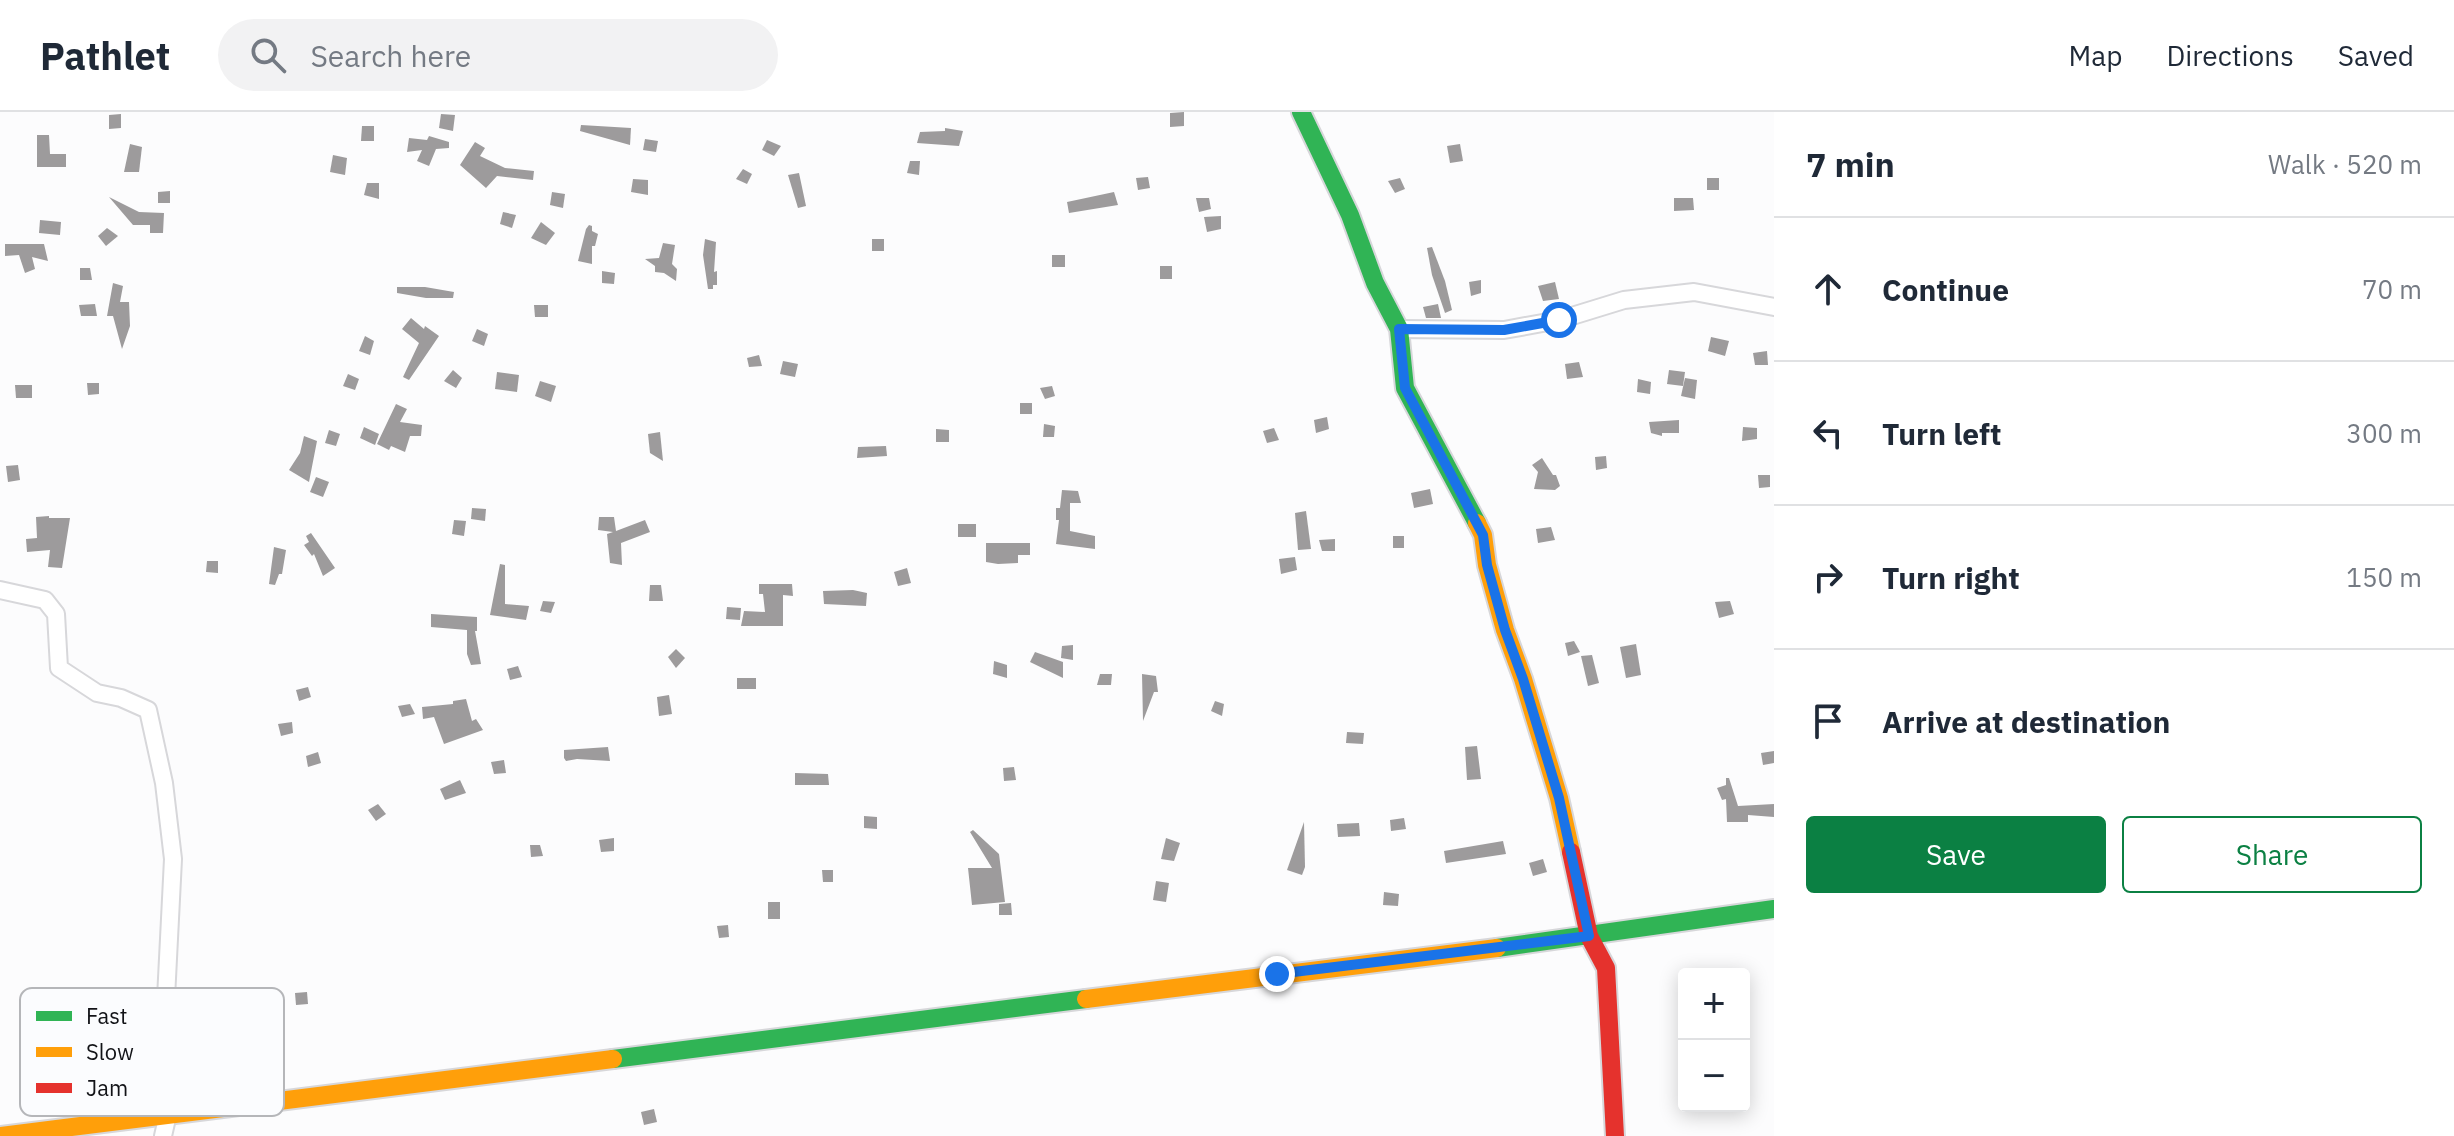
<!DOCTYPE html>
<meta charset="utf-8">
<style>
body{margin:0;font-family:"IBM Plex Sans",sans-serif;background:#f2f2f3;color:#1f2937}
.controls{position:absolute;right:24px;bottom:24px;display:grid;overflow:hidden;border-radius:8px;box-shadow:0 4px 20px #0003}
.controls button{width:72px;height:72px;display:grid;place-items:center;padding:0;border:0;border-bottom:2px solid #e0e1e3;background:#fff;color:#1f2937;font:40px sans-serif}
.stop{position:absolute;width:24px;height:24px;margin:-18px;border:6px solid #1a73e8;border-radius:50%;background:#fff}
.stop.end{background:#1a73e8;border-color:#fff;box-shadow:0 2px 8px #0008}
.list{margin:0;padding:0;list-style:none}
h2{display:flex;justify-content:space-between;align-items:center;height:104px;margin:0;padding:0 32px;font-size:34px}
h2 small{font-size:26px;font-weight:400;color:#747a83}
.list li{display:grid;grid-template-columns:52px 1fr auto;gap:24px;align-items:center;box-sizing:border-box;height:144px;padding:0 32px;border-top:2px solid #e0e1e3}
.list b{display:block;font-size:30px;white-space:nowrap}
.list em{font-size:26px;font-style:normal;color:#747a83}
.actions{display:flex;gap:16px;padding:24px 32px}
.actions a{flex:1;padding:18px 0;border:2px solid #0b8043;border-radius:8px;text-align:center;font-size:28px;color:#0b8043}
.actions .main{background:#0b8043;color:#fff}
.icon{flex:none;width:44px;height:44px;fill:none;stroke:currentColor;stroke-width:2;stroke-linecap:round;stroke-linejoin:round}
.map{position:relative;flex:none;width:1774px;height:1024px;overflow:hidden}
header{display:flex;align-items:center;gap:48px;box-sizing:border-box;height:112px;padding:0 40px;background:#fff;border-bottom:2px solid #e0e1e3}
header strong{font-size:38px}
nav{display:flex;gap:44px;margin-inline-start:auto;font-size:28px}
.search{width:560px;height:72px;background:#f2f2f3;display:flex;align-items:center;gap:20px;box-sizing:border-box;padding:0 28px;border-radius:44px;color:#747a83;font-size:30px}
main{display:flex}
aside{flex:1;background:#fff}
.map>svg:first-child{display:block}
.building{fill:#9d9b9c}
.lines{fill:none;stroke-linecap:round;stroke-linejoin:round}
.street-casing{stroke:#d7d7da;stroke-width:20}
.fast-casing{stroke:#d7d7da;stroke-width:22}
.slow-casing{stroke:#d7d7da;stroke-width:22}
.jam-casing{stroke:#d7d7da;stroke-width:22}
.street{stroke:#fff;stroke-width:16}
.fast{stroke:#30b455;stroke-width:18}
.slow{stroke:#ff9f0a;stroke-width:18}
.jam{stroke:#e5322d;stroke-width:18}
.route{stroke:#1a73e8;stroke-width:10}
.key{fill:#fbfcfe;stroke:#b5b6b9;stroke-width:2}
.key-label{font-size:22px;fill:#121317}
</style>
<header>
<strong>Pathlet</strong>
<div class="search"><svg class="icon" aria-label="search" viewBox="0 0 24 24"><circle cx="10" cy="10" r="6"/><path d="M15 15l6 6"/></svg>Search here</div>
<nav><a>Map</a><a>Directions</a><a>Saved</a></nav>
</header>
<main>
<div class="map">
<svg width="1774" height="1024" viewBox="0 0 1774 1024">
<rect width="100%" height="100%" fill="#fcfcfd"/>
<!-- building -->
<g class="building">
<path d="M1184 0V14L1170 15V1Z"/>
<path d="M121 2V16L109 17V3Z"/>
<path d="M441 2 455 3 453 19 439 16Z"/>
<path d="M581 13 631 16 630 33 580 19Z"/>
<path d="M362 14H374V29H361Z"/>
<path d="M945 16 963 19 959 34 917 31 920 20 945 19Z"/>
<path d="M37 23H49L50 42H66V55H37Z"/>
<path d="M429 24 449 30V36L436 37 429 54 417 49 422 38 407 40 409 26 427 28Z"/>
<path d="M645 27 658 29 656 40 643 38Z"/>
<path d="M767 28 781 34 774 44 762 38Z"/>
<path d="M475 30 485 36 480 44 505 56 534 59 533 68 497 64 486 76 460 53Z"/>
<path d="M130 32 142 35 139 60H124Z"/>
<path d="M1460 32 1463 49 1450 51 1447 34Z"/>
<path d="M333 43 347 46 345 63 330 60Z"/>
<path d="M910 49H920L919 63 907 61Z"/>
<path d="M743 57 752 62 747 72 736 67Z"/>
<path d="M799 61 806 94 798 96 788 63Z"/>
<path d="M1148 65 1150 76 1138 78 1136 66Z"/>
<path d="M1400 66 1405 77 1395 81 1388 69Z"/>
<rect x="1707" y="66" width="12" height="12"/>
<path d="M633 67 648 68V83L631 80Z"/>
<path d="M367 71H379V87L364 83Z"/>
<path d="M170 79V91H158V80Z"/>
<path d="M552 80 565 82 563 96 550 93Z"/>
<path d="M1114 80 1118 93 1069 101 1067 90Z"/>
<path d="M109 85 139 100 164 101 163 121H150V113H133Z"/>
<path d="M1196 86H1209L1211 97 1199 100Z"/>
<path d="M1674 86H1693L1694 98 1674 99Z"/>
<path d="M503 100 516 103 512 116 500 112Z"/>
<path d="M1221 104V117L1207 120 1204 105Z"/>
<path d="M40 108 61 110 60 123 39 121Z"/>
<path d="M541 110 555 121 546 133 531 126Z"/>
<path d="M589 113 592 114V119L598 122 595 134H592V152L578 149 586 117Z"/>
<path d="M107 116 118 124 106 134 98 124Z"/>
<path d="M705 127 716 130 714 160 717 159V173H713V177H708L703 143Z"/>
<rect x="872" y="127" width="12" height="12"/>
<path d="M663 131 675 133 672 152 677 157 676 169 664 161 655 160V154L645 147 659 146Z"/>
<path d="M5 132H44L48 149 32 145 35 157 25 161 19 143 5 144Z"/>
<path d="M1432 135 1445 169 1452 198 1445 201 1432 163 1427 136Z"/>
<rect x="1052" y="143" width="13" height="12"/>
<rect x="1160" y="154" width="12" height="13"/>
<path d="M80 156H90L92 168H80Z"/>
<path d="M602 159 615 161 614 172 602 171Z"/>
<path d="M1481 168V181L1471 184 1469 170Z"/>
<path d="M1555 170 1559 187 1543 189 1538 174Z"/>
<path d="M113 171 123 174 120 190H129L130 214 122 237 113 204H107Z"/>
<path d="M397 175H425L454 180 453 186H426L397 181Z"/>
<path d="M95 192 97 204H81L79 193Z"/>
<path d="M1438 192 1441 206H1426L1423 195Z"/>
<path d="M534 193H548V205H535Z"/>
<path d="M411 206 424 217 425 214 439 224 409 268 403 265 419 231 402 217Z"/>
<path d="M477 217 488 222 484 234 472 229Z"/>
<path d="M365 224 374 229 370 243 359 239Z"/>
<path d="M1711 225 1729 229 1725 244 1708 239Z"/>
<path d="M1767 239 1768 253H1755L1753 241Z"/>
<path d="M759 243 762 254 749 255 747 246Z"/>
<path d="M783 249 798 252 795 265 780 262Z"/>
<path d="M1579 250 1583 265 1567 267 1565 252Z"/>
<path d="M453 258 462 266 456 276 444 269Z"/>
<path d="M1669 258 1685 260 1683 274 1667 272Z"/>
<path d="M497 260 519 263 517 280 495 277Z"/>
<path d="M348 262 359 267 355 278 343 274Z"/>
<path d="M1685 266 1697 268 1695 287 1681 284Z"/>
<path d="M1638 267 1651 270 1650 282 1637 280Z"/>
<path d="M540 269 556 274 551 290 535 284Z"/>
<path d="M87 271H99V282L88 283Z"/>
<path d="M15 273H32V286H16Z"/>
<path d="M1052 274 1055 284 1045 287 1040 276Z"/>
<rect x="1020" y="291" width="12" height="11"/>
<path d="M396 292 407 297 400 310 422 313 421 324H410L405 340 391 334 389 338 377 332Z"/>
<path d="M1327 305 1329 317 1316 321 1314 308Z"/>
<path d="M1679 308V321H1662V324L1651 321 1649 310Z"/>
<path d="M1044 312 1055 314 1054 325H1043Z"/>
<path d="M364 315 379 322 375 333 360 326Z"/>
<path d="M1743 315 1757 316V327L1742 329Z"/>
<path d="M1274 316 1279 328 1267 331 1263 319Z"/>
<path d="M936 317 949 318V330H936Z"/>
<path d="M329 318 340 322 336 334 325 331Z"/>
<path d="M660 320 663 349 650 341 648 322Z"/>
<path d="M304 324 317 329 309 370 289 358 300 341Z"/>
<path d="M886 334 887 344 857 346 858 335Z"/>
<path d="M1606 344 1607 356 1596 358 1595 345Z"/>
<path d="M1542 346 1553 363H1556L1560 374 1555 378 1534 377 1538 360 1532 353Z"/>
<path d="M18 353 20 368 8 370 6 354Z"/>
<path d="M1758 363H1770V375L1759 376Z"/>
<path d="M316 365 329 370 323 385 310 380Z"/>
<path d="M1430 377 1433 392 1414 396 1411 381Z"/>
<path d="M1062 378 1078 379 1081 391H1070V419L1095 424V437L1056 432 1059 408H1056V396H1060Z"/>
<path d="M472 396 486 397 485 409 471 407Z"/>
<path d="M1306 399 1311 437 1298 438 1295 401Z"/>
<path d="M49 404V406H70L62 456 48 455 50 438 27 440 26 427 37 426 36 405Z"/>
<path d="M599 405H614L616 419 645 408 650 420 621 431 622 453 610 451 607 422 613 420 598 418Z"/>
<path d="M454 408 466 409 464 424 452 422Z"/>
<rect x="958" y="412" width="18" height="13"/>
<path d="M1551 415 1555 428 1538 431 1536 417Z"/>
<path d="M311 421 335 456 323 464 314 442 312 444 304 433 309 430 306 424Z"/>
<rect x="1393" y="424" width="11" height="12"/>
<path d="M1335 427V439H1322L1319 428Z"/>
<path d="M986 431H1030V443H1018V451L998 452 986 450Z"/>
<path d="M274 435 286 438 282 462H279L275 473 269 472Z"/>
<path d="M1295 445 1297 458 1281 462 1279 447Z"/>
<path d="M207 449H218V461L206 460Z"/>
<path d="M500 452 505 453V492L529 494 526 508 490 503Z"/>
<path d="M907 456 911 471 898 474 894 460Z"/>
<path d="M759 472H792L793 484 783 483V514H741L744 499 765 500 763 482H759Z"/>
<path d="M650 473H661L663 489H649Z"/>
<path d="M853 478 867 481 866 494 824 492 823 479Z"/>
<path d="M543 489 555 490 551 501 540 499Z"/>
<path d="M1730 489 1734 502 1719 506 1715 490Z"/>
<path d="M727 495 741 496 740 508 726 507Z"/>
<path d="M431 502 477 505V519H475L481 552 471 553 467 542V518L431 515Z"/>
<path d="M1574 529 1580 540 1568 544 1565 531Z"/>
<path d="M1636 532 1641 563 1626 566 1620 535Z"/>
<path d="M1073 533V548L1061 546 1062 534Z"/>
<path d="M676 537 685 546 676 556 668 545Z"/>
<path d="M1035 540 1063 550V566L1030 550Z"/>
<path d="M1592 543 1599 571 1588 574 1581 544Z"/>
<path d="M994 549 1007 553V566L993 562Z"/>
<path d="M518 554 522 565 510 568 507 557Z"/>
<path d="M1100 562H1112L1111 573H1097Z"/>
<path d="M1142 562 1156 564 1158 580H1154L1143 609Z"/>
<rect x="737" y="566" width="19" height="11"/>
<path d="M308 575 311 585 299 589 296 578Z"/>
<path d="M669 583 672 602 659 604 657 585Z"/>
<path d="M466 587 472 609 476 607 483 618 444 632 434 605 423 607 422 595 453 592V589Z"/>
<path d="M1215 589 1224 592 1222 604 1211 599Z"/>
<path d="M410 592 415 602 402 605 398 594Z"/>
<path d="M292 610 293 621 281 624 278 612Z"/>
<path d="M1347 620 1364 621 1363 632 1346 631Z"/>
<path d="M1477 634 1481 667 1467 668 1465 635Z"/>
<path d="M608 635 610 649 577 647 566 649 564 646V638Z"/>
<path d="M1774 639V651L1763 653 1761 641Z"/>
<path d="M318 640 321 651 308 655 306 644Z"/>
<path d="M504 648 506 661 494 662 491 650Z"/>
<path d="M1014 655 1016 668 1004 669 1003 656Z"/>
<path d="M795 661 828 662 829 673H795Z"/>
<path d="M1726 666H1729L1738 694 1774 692V705L1748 703V710H1727L1726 687 1722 688 1717 676 1726 673Z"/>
<path d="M460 668 466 681 445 688 440 677Z"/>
<path d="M378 692 386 702 376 709 368 698Z"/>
<path d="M864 704 877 705V717L864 716Z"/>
<path d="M1404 706 1406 717 1391 719 1390 708Z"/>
<path d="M1304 710 1305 755 1302 763 1287 758Z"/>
<path d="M1359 711 1360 724 1338 725 1337 712Z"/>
<path d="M973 718 999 742 1005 790 972 793 968 756H992L970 720Z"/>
<path d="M614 726V739L601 740 599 728Z"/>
<path d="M1166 726 1180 731 1174 749 1161 747Z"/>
<path d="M1503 729 1506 742 1446 751 1444 739Z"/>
<path d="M530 733H540L543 744 531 745Z"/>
<path d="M1543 747 1547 760 1533 764 1529 751Z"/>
<path d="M822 758H833V770H823Z"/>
<path d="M1156 769 1169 771 1166 790 1153 788Z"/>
<path d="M1384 780 1399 782 1398 794 1383 793Z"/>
<rect x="768" y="790" width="12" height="17"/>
<path d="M1011 791 1012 803H999V792Z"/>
<path d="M728 813 729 825 719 826 717 814Z"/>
<path d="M307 880 308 892 296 893 295 881Z"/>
<path d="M654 997 657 1010 644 1013 641 1000Z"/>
</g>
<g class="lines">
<defs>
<g id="street">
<path d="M1399 217 1504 218 1559 208 1624 188 1694 180 1774 195"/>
<path d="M0 478 45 488 56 502 59 556 97 581 121 586 148 598 164 671 173 747 164 926 168 1002 163 1024"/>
</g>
<g id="fast">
<path d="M1301 0 1350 103 1375 171 1399 217 1405 276 1477 411"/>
<path d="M1497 836 1774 797"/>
<path d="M613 947 1086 887"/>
</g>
<g id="slow">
<path d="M1477 411 1483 423 1487 453 1505 518 1523 567 1559 686 1571 740"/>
<path d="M1086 887 1497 836"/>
<path d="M0 1024 613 947"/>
</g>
<path id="jam" d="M1571 740 1589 824 1606 856 1615 1024"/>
</defs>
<!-- street casing -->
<use href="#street" class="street-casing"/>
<!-- fast casing -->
<use href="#fast" class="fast-casing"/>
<!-- slow casing -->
<use href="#slow" class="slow-casing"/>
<!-- jam casing -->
<use href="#jam" class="jam-casing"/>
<!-- street -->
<use href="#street" class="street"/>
<!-- fast -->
<use href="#fast" class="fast"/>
<!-- slow -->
<use href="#slow" class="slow"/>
<!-- jam -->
<use href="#jam" class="jam"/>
</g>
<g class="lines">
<!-- route -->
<path class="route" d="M1277 862 1589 824 1559 686 1523 567 1505 518 1487 453 1483 423 1405 276 1399 217 1504 218 1559 208"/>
</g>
<!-- legend -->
<rect x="20" y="876" width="264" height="128" rx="12" class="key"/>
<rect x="36" y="899" width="36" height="10" fill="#30b455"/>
<rect x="36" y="935" width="36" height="10" fill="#ff9f0a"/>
<rect x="36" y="971" width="36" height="10" fill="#e5322d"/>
<g class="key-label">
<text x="86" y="912">Fast</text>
<text x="86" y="948">Slow</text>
<text x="86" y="984">Jam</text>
</g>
</svg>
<div class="controls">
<button>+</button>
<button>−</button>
</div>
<div class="stop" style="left:1559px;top:208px"></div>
<div class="stop end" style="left:1277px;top:862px"></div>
</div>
<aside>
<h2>7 min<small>Walk · 520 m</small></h2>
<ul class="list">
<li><svg class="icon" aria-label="ahead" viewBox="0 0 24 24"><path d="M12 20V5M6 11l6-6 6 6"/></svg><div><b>Continue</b></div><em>70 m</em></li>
<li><svg class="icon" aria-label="left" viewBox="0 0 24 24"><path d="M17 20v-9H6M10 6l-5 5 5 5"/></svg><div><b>Turn left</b></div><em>300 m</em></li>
<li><svg class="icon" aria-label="right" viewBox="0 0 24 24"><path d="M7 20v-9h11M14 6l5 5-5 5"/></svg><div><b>Turn right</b></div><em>150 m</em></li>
<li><svg class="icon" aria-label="arrive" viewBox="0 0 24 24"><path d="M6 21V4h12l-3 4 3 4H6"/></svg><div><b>Arrive at destination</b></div></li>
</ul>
<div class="actions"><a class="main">Save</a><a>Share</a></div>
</aside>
</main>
